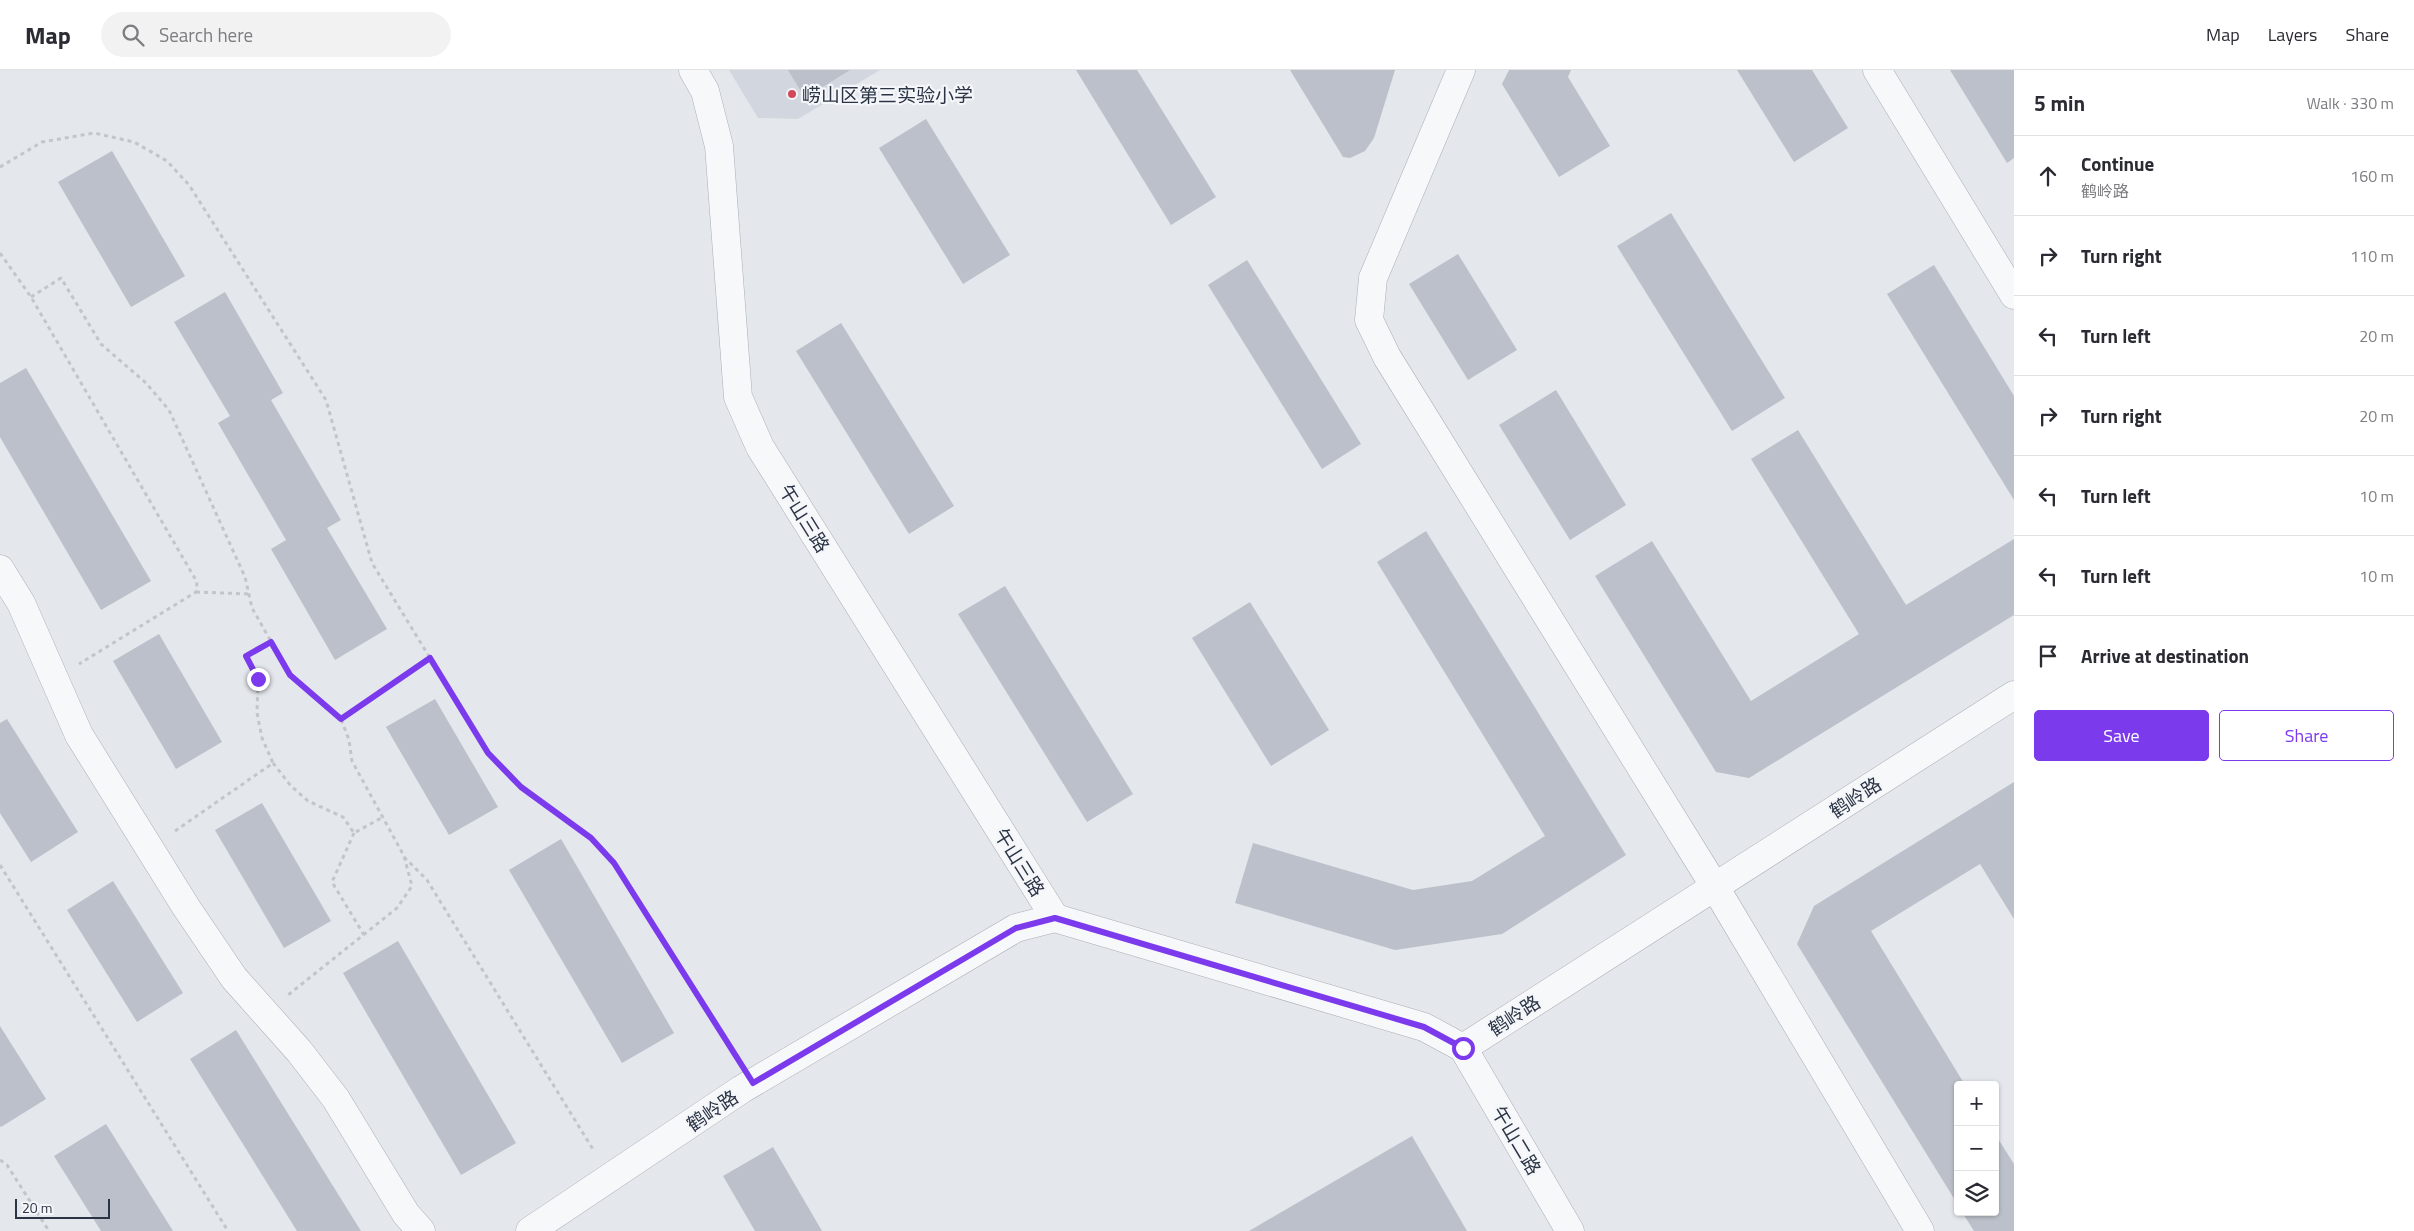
<!DOCTYPE html>
<meta charset="utf-8">
<style>
body{margin:0;font-family:"Titillium Web","Noto Sans SC",sans-serif;background:#f2f2f3;color:#2b2b33}
.controls{position:absolute;right:15px;bottom:15px;display:grid;overflow:hidden;border-radius:5px;box-shadow:0 1px 4px #0004}
.controls button{width:45px;height:45px;display:grid;place-items:center;padding:0;border:0;border-bottom:1px solid #e1e1e2;background:#fff;color:#2b2b33;font:25px sans-serif}
.scale{position:absolute;left:15px;bottom:12px;width:95px;box-sizing:border-box;padding-left:5px;border:2px solid #2b3445;border-top:0;font-size:14px;line-height:18px;white-space:nowrap;color:#2b3445;-webkit-text-stroke:4px #f4f6f9;paint-order:stroke}
.stop{position:absolute;width:15px;height:15px;margin:-11px;border:4px solid #7c3aed;border-radius:50%;background:#fff}
.stop.end{background:#7c3aed;border-color:#fff;box-shadow:0 1px 5px #0008}
.list{margin:0;padding:0;list-style:none}
h2{display:flex;justify-content:space-between;align-items:center;height:65px;margin:0;padding:0 20px;font-size:21px}
h2 small{font-size:16px;font-weight:400;color:#7c7c81}
.list li{display:grid;grid-template-columns:32px 1fr auto;gap:15px;align-items:center;box-sizing:border-box;height:80px;padding:0 20px;border-top:1px solid #e1e1e2}
.list b{display:block;font-size:19px;white-space:nowrap}
.list p{margin:0;font-size:16px;white-space:nowrap;color:#7c7c81}
.list em{font-size:16px;font-style:normal;color:#7c7c81}
.actions{display:flex;gap:10px;padding:15px 20px}
.actions a{flex:1;padding:11px 0;border:1px solid #7c3aed;border-radius:5px;text-align:center;font-size:18px;color:#7c3aed}
.actions .main{background:#7c3aed;color:#fff}
.icon{flex:none;width:28px;height:28px;fill:none;stroke:currentColor;stroke-width:2;stroke-linecap:round;stroke-linejoin:round}
.map{position:relative;flex:none;width:2014px;height:1161px;overflow:hidden}
header{display:flex;align-items:center;gap:30px;box-sizing:border-box;height:70px;padding:0 25px;background:#fff;border-bottom:1px solid #e1e1e2}
header strong{font-size:24px}
nav{display:flex;gap:28px;margin-inline-start:auto;font-size:18px}
.search{width:350px;height:45px;background:#f2f2f3;display:flex;align-items:center;gap:12px;box-sizing:border-box;padding:0 18px;border-radius:28px;color:#7c7c81;font-size:19px}
main{display:flex}
aside{flex:1;background:#fff}
.map>svg:first-child{display:block}
.built{fill:#d2d6de}
.building{fill:#bbc0ca}
.lines{fill:none;stroke-linecap:round;stroke-linejoin:round}
.minor-casing{stroke:#a9aeb7;stroke-width:29}
.path{stroke:#c2c5cb;stroke-width:3;stroke-dasharray:4 4;stroke-linecap:butt}
.minor{stroke:#f7f8fa;stroke-width:28}
.route{stroke:#7c3aed;stroke-width:6}
.poi-dot{fill:#d1495b;stroke:#f4f6f9;stroke-width:2}
.labels{text-anchor:middle;dominant-baseline:central;stroke-width:4.5;stroke-linejoin:round;paint-order:stroke}
.poi-label{font-size:19px;fill:#2b3445;stroke:#f4f6f9;text-anchor:start}
.street-label{font-size:19px;fill:#2b3445;stroke:#f4f6f9}
</style>
<header>
<strong>Map</strong>
<div class="search"><svg class="icon" aria-label="search" viewBox="0 0 24 24"><circle cx="10" cy="10" r="6"/><path d="M15 15l6 6"/></svg>Search here</div>
<nav><a>Map</a><a>Layers</a><a>Share</a></nav>
</header>
<main>
<div class="map">
<svg width="2014" height="1161" viewBox="0 0 2014 1161">
<rect width="100%" height="100%" fill="#e4e7ec"/>
<!-- built -->
<path class="built" d="M729 0H880L798 49 758 48Z"/>
<!-- building -->
<g class="building">
<path d="M788 0H850L805 28Z"/>
<path d="M1076 0H1137L1216 127 1171 155Z"/>
<path d="M1290 0H1395L1374 68 1365 81 1350 88 1343 87Z"/>
<path d="M1509 0H1571L1568 7 1610 76 1559 107 1502 14Z"/>
<path d="M1737 0H1812L1848 58 1794 92Z"/>
<path d="M1950 0H2014V88L2007 93Z"/>
<path d="M926 49 1010 185 963 214 879 78Z"/>
<path d="M112 81 185 206 131 237 58 112Z"/>
<path d="M1671 143 1785 328 1732 361 1617 176Z"/>
<path d="M1458 184 1517 280 1468 310 1409 214Z"/>
<path d="M1247 190 1361 374 1322 399 1208 215Z"/>
<path d="M1934 195 2014 326V430L1887 224Z"/>
<path d="M225 222 283 323 271 330 341 450 327 458 387 559 335 590 271 479 286 470 218 353 230 346 174 252Z"/>
<path d="M841 253 954 436 909 464 796 281Z"/>
<path d="M26 298 151 511 101 540 0 367V313Z"/>
<path d="M1556 320 1626 435 1570 470 1499 355Z"/>
<path d="M1798 360 1906 535 2014 469V545L1749 708 1716 702 1595 506 1652 471 1751 631 1859 564 1751 389Z"/>
<path d="M1426 461 1626 785 1502 864 1395 880 1235 833 1253 773 1413 820 1472 811 1545 766 1377 492Z"/>
<path d="M1005 516 1133 724 1087 752 958 544Z"/>
<path d="M1250 532 1329 660 1271 696 1192 568Z"/>
<path d="M159 564 222 672 176 699 113 591Z"/>
<path d="M435 629 498 737 449 765 386 657Z"/>
<path d="M7 649 78 762 31 792 0 743V653Z"/>
<path d="M2014 712V849L1980 794 1871 861 1965 1015H1958V1135L1797 874 1814 836Z"/>
<path d="M262 733 331 851 284 878 215 760Z"/>
<path d="M561 769 674 963 622 993 509 800Z"/>
<path d="M113 811 183 923 137 952 67 840Z"/>
<path d="M398 871 516 1073 461 1105 343 903Z"/>
<path d="M0 956 46 1029 1 1057 0 1056Z"/>
<path d="M236 960 361 1161H297L190 989Z"/>
<path d="M106 1054 173 1161H101L54 1086Z"/>
<path d="M1995 1064 2014 1094V1161H1974L1962 1142H1995Z"/>
<path d="M1412 1066 1467 1161H1249Z"/>
<path d="M773 1077 822 1161H755L723 1106Z"/>
</g>
<g class="lines">
<defs>
<g id="minor">
<path d="M693 0 705 21 719 76 738 327 760 377 1055 848"/>
<path d="M1461 0 1373 208 1369 250 1387 287 1715 817 1920 1161"/>
<path d="M1877 0 2014 225"/>
<path d="M0 499 21 533 79 665 186 837 234 908 299 981 336 1029 406 1144 421 1161"/>
<path d="M1463 978 1570 1161"/>
<path d="M530 1161 742 1019 1016 858 1055 848 1424 957 1463 978 2014 625"/>
</g>
</defs>
<!-- minor casing -->
<use href="#minor" class="minor-casing"/>
<!-- path -->
<g class="path">
<path d="M0 97 42 72 94 63 134 72 167 91 189 115 326 330 372 493 488 683 521 717 591 768 614 793 737 987"/>
<path d="M0 183 31 227 197 512 196 522 79 594"/>
<path d="M31 227 61 208 101 274 146 313 169 340 245 507 252 538 290 605 341 649 349 670 352 691 404 786 412 816 397 838 288 925"/>
<path d="M196 522 249 524"/>
<path d="M341 649 430 588"/>
<path d="M273 693 291 716 308 731 343 747 354 763 383 747"/>
<path d="M175 761 273 693 262 668 257 643 258 609 245 586 271 572"/>
<path d="M354 763 332 812 364 865"/>
<path d="M404 787 427 810 594 1081"/>
<path d="M0 795 228 1161"/>
<path d="M0 1090 7 1095 49 1161"/>
</g>
<!-- minor -->
<use href="#minor" class="minor"/>
</g>
<g class="lines">
<!-- route -->
<path class="route" d="M258 609 246 586 271 572 290 605 341 649 430 588 488 683 521 717 591 768 614 793 753 1013 1016 858 1055 848 1424 957 1463 978"/>
</g>
<!-- markers -->
<circle class="poi-dot" cx="792" cy="24" r="5"/>
<g class="labels">
<!-- poi labels -->
<g class="poi-label">
<text x="802" y="24">崂山区第三实验小学</text>
</g>
<!-- street labels -->
<g class="street-label">
<text transform="translate(805 448) rotate(58)">午山三路</text>
<text transform="translate(1855 727) rotate(-33)">鹤岭路</text>
<text transform="translate(1020 792) rotate(58)">午山三路</text>
<text transform="translate(1514 945) rotate(-33)">鹤岭路</text>
<text transform="translate(712 1040) rotate(-34)">鹤岭路</text>
<text transform="translate(1517 1070) rotate(59)">午山二路</text>
</g>
</g>
</svg>
<div class="controls">
<button>+</button>
<button>−</button>
<button><svg class="icon" aria-label="layers" viewBox="0 0 24 24"><path d="M12 4l9 5-9 5-9-5zM3 14l9 5 9-5"/></svg></button>
</div>
<div class="scale">20 m</div>
<div class="stop" style="left:1463px;top:978px"></div>
<div class="stop end" style="left:258px;top:609px"></div>
</div>
<aside>
<h2>5 min<small>Walk · 330 m</small></h2>
<ul class="list">
<li><svg class="icon" aria-label="ahead" viewBox="0 0 24 24"><path d="M12 20V5M6 11l6-6 6 6"/></svg><div><b>Continue</b><p>鹤岭路</p></div><em>160 m</em></li>
<li><svg class="icon" aria-label="right" viewBox="0 0 24 24"><path d="M7 20v-9h11M14 6l5 5-5 5"/></svg><div><b>Turn right</b></div><em>110 m</em></li>
<li><svg class="icon" aria-label="left" viewBox="0 0 24 24"><path d="M17 20v-9H6M10 6l-5 5 5 5"/></svg><div><b>Turn left</b></div><em>20 m</em></li>
<li><svg class="icon" aria-label="right" viewBox="0 0 24 24"><path d="M7 20v-9h11M14 6l5 5-5 5"/></svg><div><b>Turn right</b></div><em>20 m</em></li>
<li><svg class="icon" aria-label="left" viewBox="0 0 24 24"><path d="M17 20v-9H6M10 6l-5 5 5 5"/></svg><div><b>Turn left</b></div><em>10 m</em></li>
<li><svg class="icon" aria-label="left" viewBox="0 0 24 24"><path d="M17 20v-9H6M10 6l-5 5 5 5"/></svg><div><b>Turn left</b></div><em>10 m</em></li>
<li><svg class="icon" aria-label="arrive" viewBox="0 0 24 24"><path d="M6 21V4h12l-3 4 3 4H6"/></svg><div><b>Arrive at destination</b></div></li>
</ul>
<div class="actions"><a class="main">Save</a><a>Share</a></div>
</aside>
</main>
